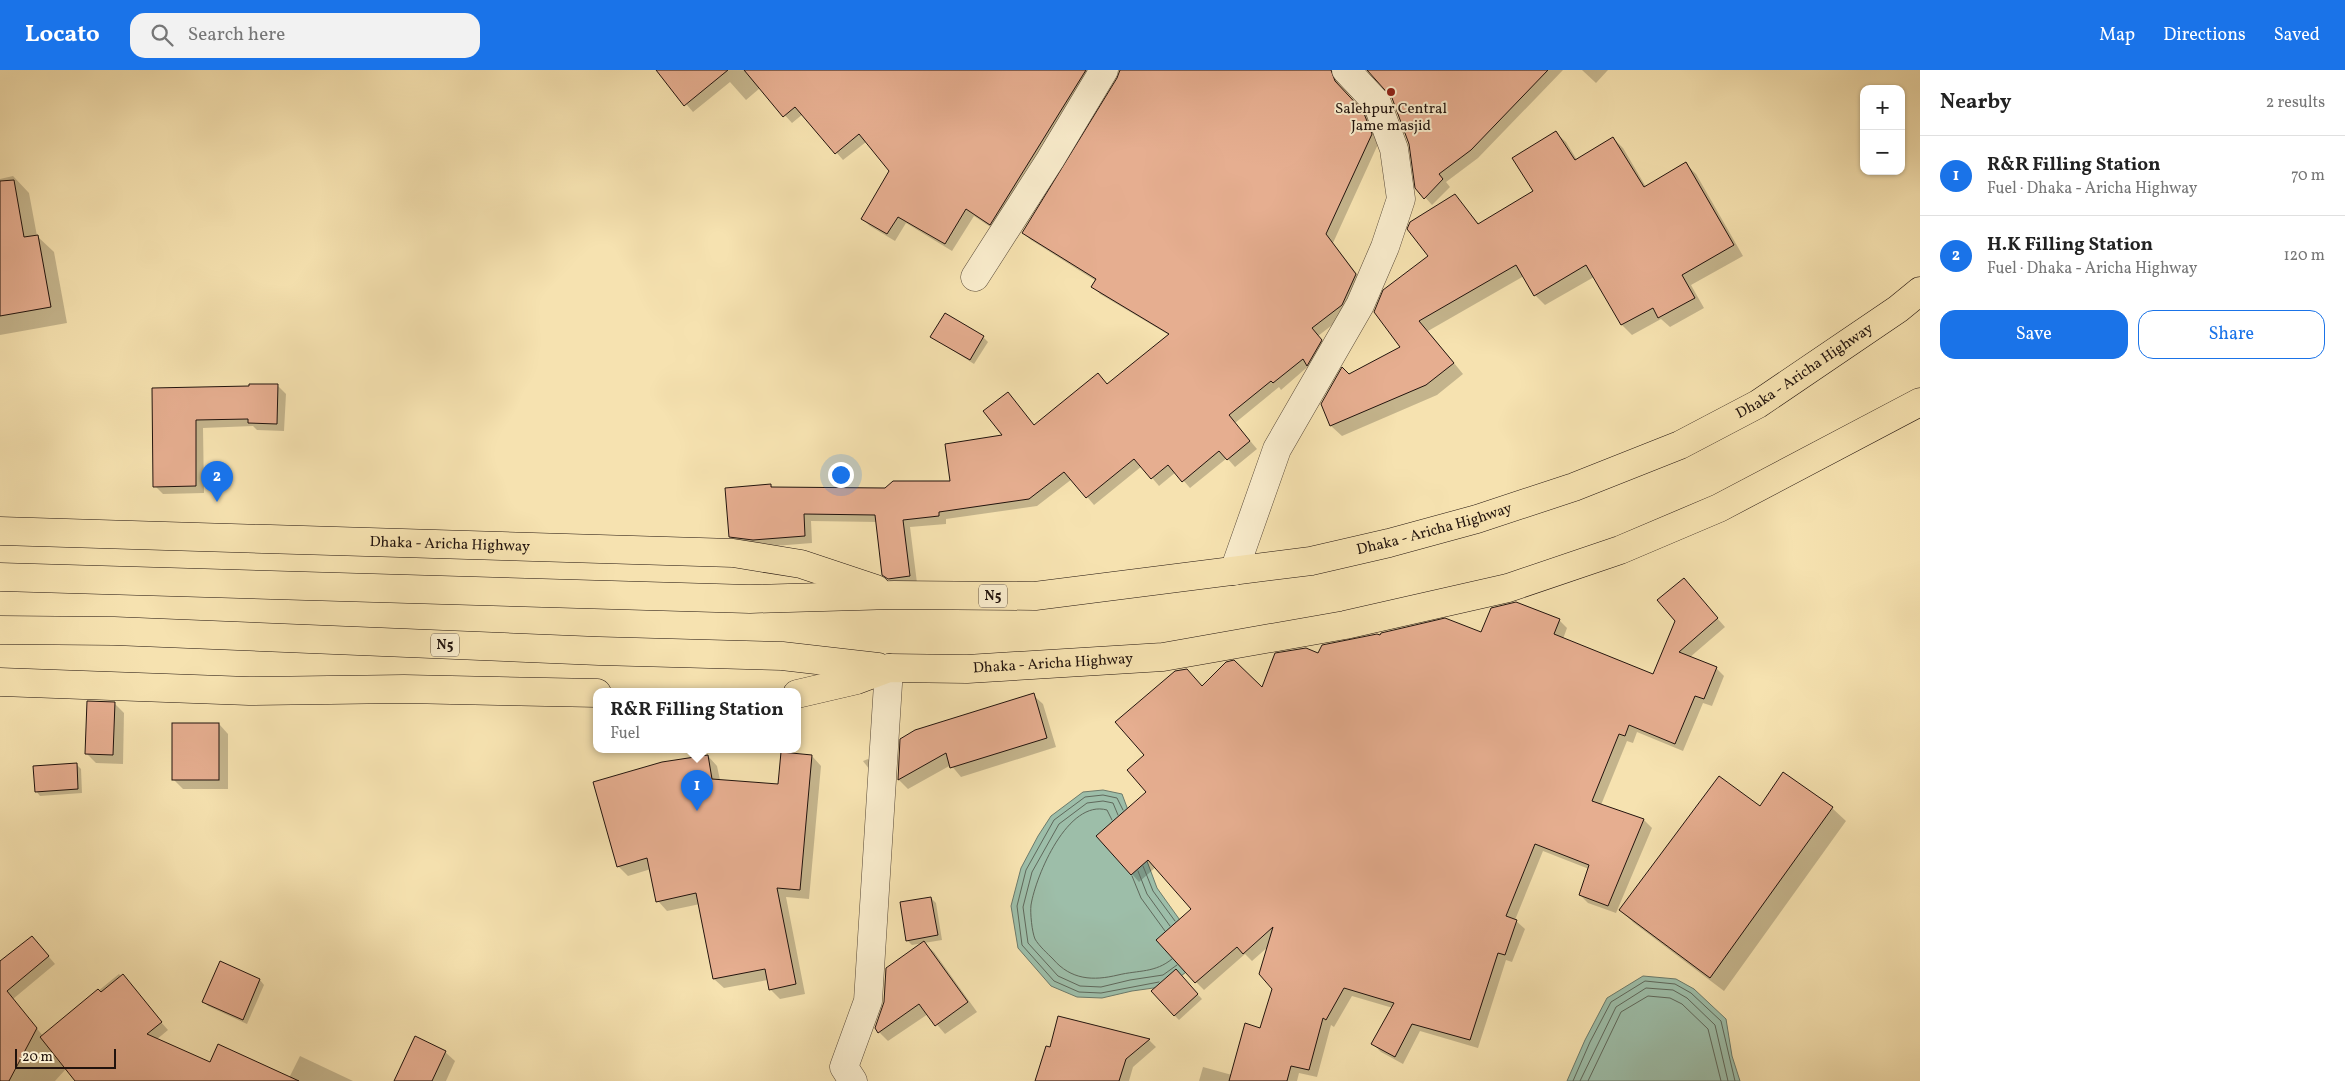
<!DOCTYPE html>
<meta charset="utf-8">
<style>
body{margin:0;font-family:Vollkorn,serif;background:#f2f2f2;color:#222}
.controls{position:absolute;right:15px;top:15px;display:grid;overflow:hidden;border-radius:10px;box-shadow:0 1px 4px #0004}
.controls button{width:45px;height:45px;display:grid;place-items:center;padding:0;border:0;border-bottom:1px solid #e0e0e0;background:#fff;color:#222;font:25px sans-serif}
.scale{position:absolute;left:15px;bottom:12px;width:101px;box-sizing:border-box;padding-left:5px;border:2px solid #21130d;border-top:0;font-size:14px;line-height:18px;white-space:nowrap;color:#21130d;-webkit-text-stroke:4px #f9eccc;paint-order:stroke}
.you{position:absolute;left:840px;top:404px;width:18px;height:18px;margin:-12px;border:4px solid #fff;border-radius:50%;background:#1a73e8;box-shadow:0 0 0 8px #1a73e833}
.badge{display:grid;place-items:center;width:32px;height:32px;border-radius:50%;background:#1a73e8;color:#fff;font-size:16px;font-weight:700}
.pin{position:absolute;translate:-50% -41px;filter:drop-shadow(0 1px 2px #0008)}
.pin::after{content:'';position:absolute;top:26px;width:18px;height:15px;background:inherit;clip-path:polygon(0 0,100% 0,50% 100%)}
.popup{position:absolute;left:593px;top:618px;width:208px;height:65px;box-sizing:border-box;display:grid;place-content:center;border-radius:10px;background:#fff;filter:drop-shadow(0 1px 4px #0005);font-size:16px;white-space:nowrap;color:#767676}
.popup b{font-size:19px;color:#222}
.popup::after{content:'';position:absolute;left:50%;top:100%;margin-left:-10px;border:10px solid transparent;border-top-color:#fff}
.list{margin:0;padding:0;list-style:none}
h2{display:flex;justify-content:space-between;align-items:center;height:65px;margin:0;padding:0 20px;font-size:21px}
h2 small{font-size:16px;font-weight:400;color:#767676}
.list li{display:grid;grid-template-columns:32px 1fr auto;gap:15px;align-items:center;box-sizing:border-box;height:80px;padding:0 20px;border-top:1px solid #e0e0e0}
.list b{display:block;font-size:19px;white-space:nowrap}
.list p{margin:0;font-size:16px;white-space:nowrap;color:#767676}
.list em{font-size:16px;font-style:normal;color:#767676}
.actions{display:flex;gap:10px;padding:15px 20px}
.actions a{flex:1;padding:11px 0;border:1px solid #1a73e8;border-radius:15px;text-align:center;font-size:18px;color:#1a73e8}
.actions .main{background:#1a73e8;color:#fff}
.icon{flex:none;width:28px;height:28px;fill:none;stroke:currentColor;stroke-width:2;stroke-linecap:round;stroke-linejoin:round}
.map{position:relative;flex:none;width:1920px;height:1011px;overflow:hidden}
header{display:flex;align-items:center;gap:30px;box-sizing:border-box;height:70px;padding:0 25px;background:#1a73e8;color:#fff}
header strong{font-size:24px}
nav{display:flex;gap:28px;margin-inline-start:auto;font-size:18px}
.search{width:350px;height:45px;background:#f2f2f2;display:flex;align-items:center;gap:12px;box-sizing:border-box;padding:0 18px;border-radius:15px;color:#767676;font-size:19px}
main{display:flex}
aside{flex:1;background:#fff}
.map>svg:first-child{display:block}
.water{fill:#9dbea9;stroke:#6b7a6b}
.shadow{fill:#0003}
.lines{fill:none;stroke-linecap:round;stroke-linejoin:round}
.shore{stroke:#5f685b;stroke-width:1}
.building{fill:#e6ae90;stroke:#21130d}
.minor-casing{stroke:#564736;stroke-width:29}
.trunk-casing{stroke:#21130d;stroke-width:29}
.minor{stroke:#f9eccc;stroke-width:28}
.trunk{stroke:#f6e2b0;stroke-width:28}
.poi-dot{fill:#8f2418;stroke:#f9eccc;stroke-width:2}
.labels{text-anchor:middle;dominant-baseline:central;stroke-width:4;stroke-linejoin:round;paint-order:stroke}
.shield{fill:#f9eccc;stroke:#625446;stroke-width:1}
.shield-label{font-size:14px;font-weight:bold;fill:#21130d}
.poi-label{font-size:15px;fill:#21130d;stroke:#f9eccc}
.street-label{font-size:15px;fill:#21130d;stroke:#f9eccc}
</style>
<header>
<strong>Locato</strong>
<div class="search"><svg class="icon" aria-label="search" viewBox="0 0 24 24"><circle cx="10" cy="10" r="6"/><path d="M15 15l6 6"/></svg>Search here</div>
<nav><a>Map</a><a>Directions</a><a>Saved</a></nav>
</header>
<main>
<div class="map">
<svg width="1920" height="1011" viewBox="0 0 1920 1011">
<rect width="100%" height="100%" fill="#f6e2b0"/>
<filter id="stains"><feTurbulence type="fractalNoise" baseFrequency=".004" numOctaves="4"/><feColorMatrix values="0 0 0 0 .2 0 0 0 0 .09 0 0 0 0 .02 0 0 0 .5 -.17"/></filter>
<radialGradient id="worn" r=".72"><stop offset=".6" stop-color="#630" stop-opacity="0"/><stop offset="1" stop-color="#630" stop-opacity=".3"/></radialGradient>
<!-- water -->
<g class="water">
<path d="M1103 720 1122 724 1157 818 1182 853 1190 899 1168 916 1132 921 1102 928 1077 927 1051 916 1018 878 1011 836 1021 798 1038 766 1051 746 1083 722Z"/>
<path d="M1643 906 1676 909 1694 919 1726 949 1732 986 1740 1011H1567L1585 970 1607 928Z"/>
</g>
<!-- shadow -->
<g class="shadow">
<path d="M657 0H1098L998 162 974 146 952 181 906 153 895 171 870 156 862 149 890 101 866 72 843 90 803 44 792 53 760 18 746 30 730 12 693 42Z"/>
<path d="M1121 0H1340L1338 13 1371 50 1379 72 1333 173 1363 212 1349 242 1318 266 1328 279 1281 320 1279 317 1235 353 1257 379 1235 397 1227 388 1190 418 1176 402 1159 416 1142 396 1094 435 1072 409 1037 436 946 449V454L910 457 917 513 891 512 883 504 877 452 811 451 812 473 761 477 738 474 730 467 771 415 774 419H885L952 413 1004 366 1034 356 1108 315 1169 265 1100 224 1093 216 1096 211 1031 170 1023 163 1119 9Z"/>
<path d="M1369 0H1563L1478 88 1446 112 1450 117 1432 135 1416 117 1410 73 1390 22Z"/>
<path d="M1582 0H1608L1596 13Z"/>
<path d="M1555 62 1566 72 1577 90 1613 68 1623 78 1646 117 1686 94 1696 104 1743 186 1691 215 1704 238 1670 257 1661 249 1632 265 1622 255 1594 207 1545 235 1535 225 1524 206 1428 261 1463 304 1437 325 1342 366 1331 356 1323 334 1349 305 1402 277 1430 186 1455 126 1479 154 1535 122Z"/>
<path d="M13 106 29 123 37 166 54 182 67 253 0 265V109Z"/>
<path d="M932 267H983L988 272 974 294Z"/>
<path d="M278 316 286 324 284 361 257 360 253 356 203 358 204 423 163 424 155 416 153 320Z"/>
<path d="M1691 518 1725 557 1689 588 1716 598 1724 606 1712 636 1703 633 1683 681 1637 662 1633 673 1627 671 1601 735 1644 750 1652 758 1616 843 1588 833 1580 825 1589 799 1543 781 1515 850 1525 859 1512 892 1506 890 1478 978 1420 961 1403 994 1381 982 1373 974 1393 938 1352 926 1334 957 1331 955 1317 1007 1299 1003 1297 1011H1199L1203 997 1232 1005 1261 959 1274 919 1269 876 1252 891 1245 884 1204 920 1196 912 1193 840 1156 797 1139 812 1132 804 1148 722 1146 685 1203 617 1262 620 1319 585 1482 564 1559 550 1567 558 1563 569 1654 606Z"/>
<path d="M1033 625 1043 634 1056 677 961 707 951 695 908 719 899 710 901 670Z"/>
<path d="M114 633 124 643 123 694 96 693 86 683Z"/>
<path d="M219 654 228 664V719H183L174 710Z"/>
<path d="M708 686 717 696 720 710 779 715 812 686 821 696 809 829 786 827 805 924 780 929 770 919 768 910 724 918 714 909 700 834 667 841 658 831 651 799 628 806 618 796Z"/>
<path d="M868 689 877 698 876 708 863 691Z"/>
<path d="M76 694 81 699 82 723 40 726 36 721Z"/>
<path d="M1784 704 1832 738 1846 751 1724 921 1634 853 1620 840 1760 738Z"/>
<path d="M931 828 936 833 942 870 924 873 934 882 977 942 945 964 928 944 888 971 879 962 924 873 912 875 907 870Z"/>
<path d="M39 875 55 894 13 929 43 966 119 904 168 960 156 970 210 994 289 1008 300 986 353 1011H78L103 958 55 1011H0V893Z"/>
<path d="M221 893 260 910 264 915 247 954 208 936 204 932Z"/>
<path d="M1180 905 1202 929 1179 950 1174 945Z"/>
<path d="M1059 948 1149 970 1156 977 1133 997 1129 1011H1037L1051 979Z"/>
<path d="M445 982 455 991 446 1011H399Z"/>
</g>
<g class="lines">
<!-- shore -->
<g class="shore">
<path d="M1123 740 1117 728 1103 725 1085 727 1054 750 1026 800 1017 836 1022 875 1054 911 1079 922 1101 923 1159 912"/>
<path d="M1118 745 1113 733 1103 731 1087 733 1059 754 1032 802 1023 837 1028 873 1058 906 1080 916 1101 917 1130 910 1163 905 1177 895"/>
<path d="M1112 750 1107 740C1068 729 1036 805 1031 835 1030 843 1032 862 1035 869 1039 876 1048 884 1053 889 1071 910 1093 911 1118 905 1139 900 1155 903 1172 889"/>
<path d="M1143 796 1153 821 1175 851"/>
<path d="M1138 801 1147 824 1170 856"/>
<path d="M1132 806 1141 828 1165 861"/>
<path d="M1573 1011 1590 972 1611 932 1645 911 1675 914 1691 923 1721 951 1735 1011"/>
<path d="M1580 1011 1616 937 1646 918 1673 920 1687 928 1715 955 1728 1011"/>
<path d="M1588 1011 1621 942 1648 926 1670 928 1682 934 1708 959 1721 1011"/>
</g>
</g>
<!-- building -->
<g class="building">
<path d="M656 0H728L684 36Z"/>
<path d="M744 0H1086L990 155 966 139 945 174 898 147 887 164 861 149 889 101 859 64 835 84 795 37 783 47Z"/>
<path d="M1120 0H1331L1335 11 1363 41 1372 64 1326 164 1356 204 1342 235 1312 258 1322 270 1307 296 1303 289 1273 313 1271 311 1229 345 1250 371 1227 390 1219 381 1182 412 1168 395 1151 409 1134 389 1086 428 1064 402 1029 429 939 442V446L903 450 910 506 888 509 882 505 875 445 804 444 805 466 753 470 729 467 725 418 771 414V417L885 418 893 411H950L945 374 1002 365 983 341 1008 322 1034 355 1098 303 1107 314 1169 264 1091 217 1096 209 1022 163 1117 8Z"/>
<path d="M1367 0H1548L1471 80 1439 104 1443 109 1424 129 1415 118 1409 74 1392 28Z"/>
<path d="M1556 61 1575 90 1613 67 1644 117 1686 92 1734 175 1682 205 1695 228 1658 248 1653 238 1621 255 1586 195 1534 226 1516 195 1419 251 1454 293 1426 315 1330 356 1321 334 1342 297 1349 304 1400 277 1374 242 1383 220 1428 186 1407 159 1410 152 1455 124 1478 154 1533 121 1512 88Z"/>
<path d="M14 110 24 167 38 165 51 237 0 246V111Z"/>
<path d="M945 243 984 266 970 290 930 267Z"/>
<path d="M249 314H278L277 354 248 353V349L196 350V416L153 417 152 318 249 316Z"/>
<path d="M1684 508 1718 548 1679 582 1717 597 1704 629 1695 626 1675 674 1629 655 1625 666 1619 664 1592 731 1644 749 1608 836 1579 825 1589 795 1535 774 1506 846 1517 850 1505 885 1498 883 1470 970 1412 954 1395 987 1371 974 1394 933 1344 918 1326 950 1323 948 1309 1000 1291 996 1287 1011H1229L1245 953 1260 958 1272 919 1259 904 1273 857 1243 884 1237 877 1195 913 1156 870 1191 839 1148 790 1131 805 1096 766 1146 722 1127 700 1144 685 1115 652 1175 601 1187 599 1202 616 1226 592 1234 590 1262 617 1275 583 1306 578 1318 583 1322 575 1377 564 1380 565 1381 563 1445 548 1481 562 1491 538 1516 532 1560 549 1554 564 1653 604 1675 551 1657 530Z"/>
<path d="M1034 623 1047 668 950 698 946 683 898 710 900 669 915 660Z"/>
<path d="M87 631 115 632 113 685 85 684Z"/>
<rect x="172" y="653" width="47" height="57"/>
<path d="M781 682 812 685 800 820 777 818 796 914 769 920 765 899 713 909 696 823 656 832 647 788 617 797 593 712 662 692 708 685 712 709 778 714Z"/>
<path d="M77 693 78 719 35 722 33 696Z"/>
<path d="M1783 702 1833 737 1710 908 1619 840 1719 706 1760 736Z"/>
<path d="M931 827 938 865 906 871 900 832Z"/>
<path d="M32 866 49 886 7 921 37 958 9 1011H0V891Z"/>
<path d="M924 871 968 932 935 956 919 934 878 963 875 958 884 932 886 898Z"/>
<path d="M220 891 260 909 243 950 202 932Z"/>
<path d="M1176 899 1198 924 1174 946 1151 921Z"/>
<path d="M123 904 162 952 147 964 210 992 218 974 299 1011H75L40 967 98 919 101 922Z"/>
<path d="M1058 946 1150 969 1126 989 1119 1011H1035L1046 976 1050 977Z"/>
<path d="M415 966 446 981 432 1011H394Z"/>
</g>
<g class="lines">
<defs>
<g id="minor">
<path d="M975 207 1050 90 1104 0"/>
<path d="M1234 501 1277 379 1360 235 1385 177 1401 129 1394 79 1377 33 1346 0"/>
<path d="M853 1011 844 997 868 931 889 598"/>
</g>
<g id="trunk">
<path id="s1" d="M0 461 733 483 801 494 876 519"/>
<path id="s2" d="M0 507 750 529 894 525 1035 526 1311 491 1389 473 1477 449 1574 417 1680 375 1758 334 1898 239 1920 221"/>
<path d="M0 560 114 561 599 581 782 586 878 597"/>
<path d="M0 612 249 621 404 619 597 623"/>
<path id="s3" d="M797 624 857 610 889 598 967 599 1163 587 1345 555 1508 518 1620 480 1719 438 1920 332"/>
</g>
</defs>
<!-- minor casing -->
<use href="#minor" class="minor-casing"/>
<!-- trunk casing -->
<use href="#trunk" class="trunk-casing"/>
<!-- minor -->
<use href="#minor" class="minor"/>
<!-- trunk -->
<use href="#trunk" class="trunk"/>
</g>
<!-- markers -->
<circle class="poi-dot" cx="1391" cy="22" r="5"/>
<g class="labels">
<!-- shield labels -->
<g class="shield">
<rect x="979" y="514.5" width="28" height="23" rx="4"/>
<rect x="431" y="563.5" width="28" height="23" rx="4"/>
</g>
<g class="shield-label">
<text x="993" y="526">N5</text>
<text x="445" y="575">N5</text>
</g>
<!-- poi labels -->
<g class="poi-label">
<text x="1391" y="39">Salehpur Central<tspan x="1391" dy="17">Jame masjid</tspan></text>
</g>
<!-- street labels -->
<g class="street-label">
<text stroke="none"><textPath href="#s2" startOffset="1846">Dhaka - Aricha Highway</textPath></text>
<text stroke="none"><textPath href="#s2" startOffset="1441">Dhaka - Aricha Highway</textPath></text>
<text stroke="none"><textPath href="#s1" startOffset="450">Dhaka - Aricha Highway</textPath></text>
<text stroke="none"><textPath href="#s3" startOffset="260">Dhaka - Aricha Highway</textPath></text>
</g>
</g>
<rect width="100%" height="100%" filter="url(#stains)"/>
<rect width="100%" height="100%" fill="url(#worn)"/>
</svg>
<div class="controls">
<button>+</button>
<button>−</button>
</div>
<div class="scale">20 m</div>
<div class="you"></div>
<div class="pin badge" style="left:697px;top:741px">1</div>
<div class="popup"><b>R&amp;R Filling Station</b>Fuel</div>
<div class="pin badge" style="left:217px;top:432px">2</div>
</div>
<aside>
<h2>Nearby<small>2 results</small></h2>
<ul class="list">
<li><span class="badge">1</span><div><b>R&amp;R Filling Station</b><p>Fuel · Dhaka - Aricha Highway</p></div><em>70 m</em></li>
<li><span class="badge">2</span><div><b>H.K Filling Station</b><p>Fuel · Dhaka - Aricha Highway</p></div><em>120 m</em></li>
</ul>
<div class="actions"><a class="main">Save</a><a>Share</a></div>
</aside>
</main>
